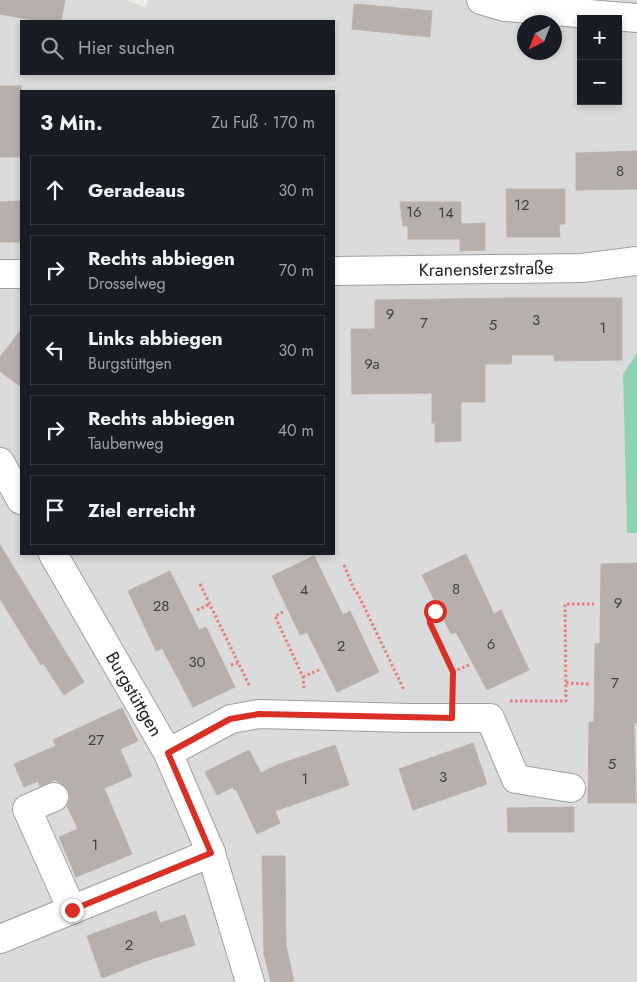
<!DOCTYPE html>
<html lang="de">
<meta charset="utf-8">
<style>
body{margin:0;font-family:Jost,sans-serif;background:#242831;color:#f1f3f6}
.controls{position:absolute;right:15px;top:15px;display:grid;overflow:hidden;border-radius:0px;box-shadow:0 2px 8px #0003}
.controls button{width:45px;height:45px;display:grid;place-items:center;padding:0;border:0;border-bottom:1px solid #363941;background:#171b24;color:#f1f3f6;font:25px sans-serif}
.compass{position:absolute;left:517px;top:15px;width:45px;height:45px;border-radius:50%;background:#171b24;box-shadow:0 2px 8px #0003;rotate:222deg}
.stop{position:absolute;width:15px;height:15px;margin:-11px;border:4px solid #d93025;border-radius:50%;background:#fff}
.stop.end{background:#d93025;border-color:#fff;box-shadow:0 1px 5px #0008}
.list{margin:0;padding:0;list-style:none}
h2{display:flex;justify-content:space-between;align-items:center;height:65px;margin:0;padding:0 20px;font-size:21px}
h2 small{font-size:16px;font-weight:400;color:#9ea1a6}
.list li{display:grid;grid-template-columns:32px 1fr auto;gap:15px;align-items:center;box-sizing:border-box;height:70px;margin:0 10px 10px;padding:0 10px;border:1px solid #363941;border-radius:0px}
.list b{display:block;font-size:19px;white-space:nowrap}
.list p{margin:0;font-size:16px;white-space:nowrap;color:#9ea1a6}
.list em{font-size:16px;font-style:normal;color:#9ea1a6}
.icon{flex:none;width:28px;height:28px;fill:none;stroke:currentColor;stroke-width:2;stroke-linecap:round;stroke-linejoin:round}
.map{position:relative;flex:none;width:637px;height:982px;overflow:hidden}
.search{position:absolute;background:#171b24;box-shadow:0 2px 8px #0003;left:20px;top:20px;width:315px;height:55px;display:flex;align-items:center;gap:12px;box-sizing:border-box;padding:0 18px;border-radius:0px;color:#9ea1a6;font-size:19px}
.panel{position:absolute;background:#171b24;box-shadow:0 2px 8px #0003;left:20px;top:90px;width:315px;height:465px;border-radius:0px}
.map>svg:first-child{display:block}
.residential{fill:#dcdbdb;fill-rule:evenodd}
.pitch{fill:#8dd3b1}
.building{fill:#b7afab;stroke:#beb0aa}
.lines{fill:none;stroke-linecap:round;stroke-linejoin:round}
.minor-casing{stroke:#9f9f9f;stroke-width:30}
.path{stroke:#e97c7b;stroke-width:3;stroke-dasharray:2.5 2.5;stroke-linecap:butt}
.minor{stroke:#fff;stroke-width:28}
.route{stroke:#d93025;stroke-width:6}
.labels{text-anchor:middle;dominant-baseline:central;stroke-width:4;stroke-linejoin:round;paint-order:stroke}
.number-label{font-size:15px;fill:#444241}
.street-label{font-size:18px;fill:#1e1e1e;stroke:#fff}
</style>
<div class="map">
<svg width="637" height="982" viewBox="0 0 637 982">
<rect width="100%" height="100%" fill="#eeeae5"/>
<!-- residential -->
<path class="residential" d="M0 0H127L146 8 148 0H637V353L623 374 627 532 637 533V982H0ZM581 19H618V101H581ZM21 21H334V74H21ZM524 22H554V52H524ZM21 91H334V554H21Z"/>
<!-- pitch -->
<path class="pitch" d="M637 353V533H627L623 374Z"/>
<!-- building -->
<g class="building">
<path d="M0 0H65L61 21H38L0 14Z"/>
<path d="M354 4 432 11 430 37 352 29Z"/>
<rect x="0" y="86" width="21" height="71"/>
<path d="M637 151V189L576 190V153Z"/>
<path d="M506 189H565V224H559L560 237H507Z"/>
<path d="M21 201V242H0V202Z"/>
<path d="M400 202H461V224L485 223V250L460 251V239H408V226H403Z"/>
<path d="M514 298H622V360L554 361V355H512L511 364H485V402H461V441L435 442V423H432V393L352 394 351 329H375V300Z"/>
<path d="M21 330V387L0 371V357Z"/>
<path d="M0 545 84 682 64 695 43 663 41 665 0 599Z"/>
<path d="M466 554 494 614 501 610 529 670 487 690 456 632 451 634 422 575Z"/>
<path d="M314 556 343 615 350 611 379 672 337 692 307 632 300 635 272 576Z"/>
<path d="M637 563V723H634L636 803H588L589 722H594L595 644 600 643 601 564Z"/>
<path d="M170 571 199 630 206 627 235 687 193 707 162 648 156 651 128 591Z"/>
<path d="M122 708 138 741 120 749 132 776 104 788 132 854 76 877 59 837 78 829 67 806 70 798 68 790 64 785 55 780 40 786 38 781 24 787 14 764 56 746 53 740Z"/>
<path d="M473 743 487 784 413 810 399 769Z"/>
<path d="M335 745 349 785 275 811 280 823 257 834 236 789 234 790 233 787 217 795 205 772 249 750 261 773 277 765Z"/>
<path d="M574 807V832H508L507 808Z"/>
<path d="M262 856H285L286 945 294 982H271L264 954Z"/>
<path d="M156 911 160 923 185 915 195 945 143 962 102 978 87 936Z"/>
</g>
<g class="lines">
<defs>
<g id="minor">
<path d="M481 0 505 7 637 18"/>
<path d="M334 271 582 268 637 261"/>
<path d="M0 274H21"/>
<path d="M0 462 21 500"/>
<path d="M53 554 168 753 211 853 250 982"/>
<path d="M168 753 231 719 259 714 410 718H490L516 779 571 788"/>
<path d="M54 797 27 809 72 910"/>
<path d="M0 939 211 853"/>
</g>
</defs>
<!-- minor casing -->
<use href="#minor" class="minor-casing"/>
<!-- path -->
<g class="path">
<path d="M344 565 354 589 358 594 404 690"/>
<path d="M200 584 250 687"/>
<path d="M197 610 210 604"/>
<path d="M435 611 429 614 430 623 453 672 452 690"/>
<path d="M283 612 275 616 303 677 304 688"/>
<path d="M231 665 238 663"/>
<path d="M453 672 469 665"/>
<path d="M303 677 319 670"/>
<path d="M566 683 591 684"/>
<path d="M510 701H566L565 604H594"/>
</g>
<!-- minor -->
<use href="#minor" class="minor"/>
</g>
<g class="lines">
<!-- route -->
<path class="route" d="M72 910 211 853 168 753 230 719 259 714 452 718 453 672 430 623 429 614 435 611"/>
</g>
<g class="labels">
<!-- number labels -->
<g class="number-label">
<text x="620" y="171">8</text>
<text x="522" y="205">12</text>
<text x="414" y="212">16</text>
<text x="446" y="213">14</text>
<text x="390" y="314">9</text>
<text x="536" y="320">3</text>
<text x="424" y="323">7</text>
<text x="493" y="325">5</text>
<text x="603" y="328">1</text>
<text x="372" y="364">9a</text>
<text x="456" y="589">8</text>
<text x="304" y="590">4</text>
<text x="618" y="603">9</text>
<text x="161" y="606">28</text>
<text x="491" y="644">6</text>
<text x="341" y="646">2</text>
<text x="197" y="662">30</text>
<text x="615" y="683">7</text>
<text x="96" y="740">27</text>
<text x="612" y="764">5</text>
<text x="443" y="777">3</text>
<text x="305" y="779">1</text>
<text x="95" y="845">1</text>
<text x="129" y="945">2</text>
</g>
<!-- street labels -->
<g class="street-label">
<text transform="translate(486 269) rotate(-1)">Kranensterzstraße</text>
<text transform="translate(134 694) rotate(60)">Burgstüttgen</text>
</g>
</g>
</svg>
<div class="controls">
<button>+</button>
<button>−</button>
</div>
<svg class="compass" viewBox="-18 -18 36 36"><path d="M0-13l5 13h-10z" fill="#e53935"/><path d="M0 13l5-13h-10z" fill="#9ea1a6"/></svg>
<div class="stop" style="left:435px;top:611px"></div>
<div class="stop end" style="left:72px;top:910px"></div>
<div class="search"><svg class="icon" aria-label="search" viewBox="0 0 24 24"><circle cx="10" cy="10" r="6"/><path d="M15 15l6 6"/></svg>Hier suchen</div>
<section class="panel">
<h2>3 Min.<small>Zu Fuß · 170 m</small></h2>
<ul class="list">
<li><svg class="icon" aria-label="ahead" viewBox="0 0 24 24"><path d="M12 20V5M6 11l6-6 6 6"/></svg><div><b>Geradeaus</b></div><em>30 m</em></li>
<li><svg class="icon" aria-label="right" viewBox="0 0 24 24"><path d="M7 20v-9h11M14 6l5 5-5 5"/></svg><div><b>Rechts abbiegen</b><p>Drosselweg</p></div><em>70 m</em></li>
<li><svg class="icon" aria-label="left" viewBox="0 0 24 24"><path d="M17 20v-9H6M10 6l-5 5 5 5"/></svg><div><b>Links abbiegen</b><p>Burgstüttgen</p></div><em>30 m</em></li>
<li><svg class="icon" aria-label="right" viewBox="0 0 24 24"><path d="M7 20v-9h11M14 6l5 5-5 5"/></svg><div><b>Rechts abbiegen</b><p>Taubenweg</p></div><em>40 m</em></li>
<li><svg class="icon" aria-label="arrive" viewBox="0 0 24 24"><path d="M6 21V4h12l-3 4 3 4H6"/></svg><div><b>Ziel erreicht</b></div></li>
</ul>
</section>
</div>
